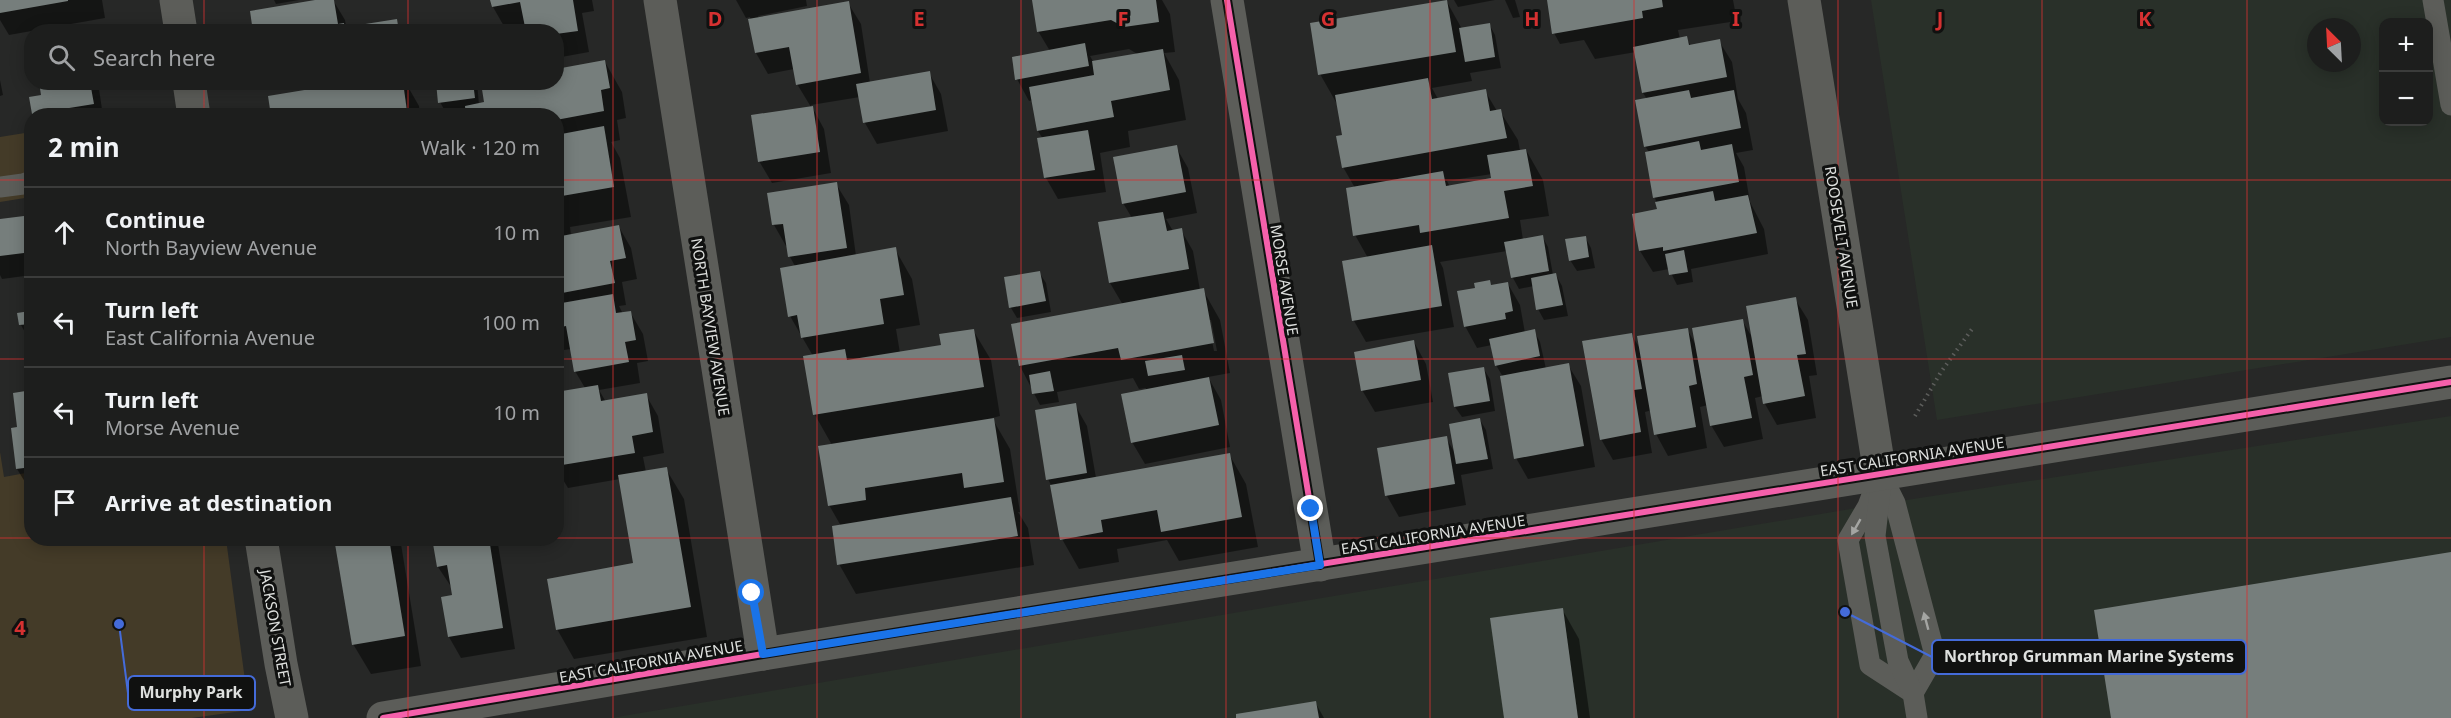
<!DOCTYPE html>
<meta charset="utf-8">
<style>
body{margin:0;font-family:"Noto Sans",sans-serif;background:#252726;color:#f1f3f6}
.controls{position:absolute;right:18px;top:18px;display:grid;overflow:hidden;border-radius:12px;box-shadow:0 3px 15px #0003}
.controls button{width:54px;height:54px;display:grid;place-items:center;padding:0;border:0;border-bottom:2px solid #3b3c3b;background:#1d1e1d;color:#f1f3f6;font:30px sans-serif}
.compass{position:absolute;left:2307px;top:18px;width:54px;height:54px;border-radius:50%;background:#1d1e1d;box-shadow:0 3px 15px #0003;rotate:336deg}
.stop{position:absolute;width:18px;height:18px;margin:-14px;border:4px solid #1a73e8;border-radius:50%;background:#fff}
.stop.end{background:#1a73e8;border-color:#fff;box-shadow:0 2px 6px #0008}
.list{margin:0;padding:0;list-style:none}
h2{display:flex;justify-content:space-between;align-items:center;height:78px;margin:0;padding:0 24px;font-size:26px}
h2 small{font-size:20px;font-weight:400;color:#a0a2a4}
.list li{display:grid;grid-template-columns:39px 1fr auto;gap:18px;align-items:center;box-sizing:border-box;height:90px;padding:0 24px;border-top:2px solid #3b3c3b}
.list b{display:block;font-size:22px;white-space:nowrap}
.list p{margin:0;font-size:20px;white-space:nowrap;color:#a0a2a4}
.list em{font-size:20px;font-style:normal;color:#a0a2a4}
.icon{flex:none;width:33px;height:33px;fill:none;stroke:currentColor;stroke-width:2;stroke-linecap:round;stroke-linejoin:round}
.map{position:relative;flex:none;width:2451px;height:718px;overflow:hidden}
.search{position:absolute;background:#1d1e1d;box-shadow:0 3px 15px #0003;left:24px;top:24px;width:540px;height:66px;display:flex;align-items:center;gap:15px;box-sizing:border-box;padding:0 21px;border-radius:24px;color:#a0a2a4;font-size:22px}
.panel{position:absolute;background:#1d1e1d;box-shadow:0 3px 15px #0003;left:24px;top:108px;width:540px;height:438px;border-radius:24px}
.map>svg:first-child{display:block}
.built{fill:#293029;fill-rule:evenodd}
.green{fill:#443b28}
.shadow{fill:#0007;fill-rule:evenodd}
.building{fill:#767e7c}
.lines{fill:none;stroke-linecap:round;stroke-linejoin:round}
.path{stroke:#5d5e5c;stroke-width:4;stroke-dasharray:1.5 4.5;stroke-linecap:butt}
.service{stroke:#5c5d59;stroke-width:21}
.minor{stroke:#5c5d59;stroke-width:33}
.tertiary{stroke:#5c5d59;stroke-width:33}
.cycleway-casing{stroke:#101110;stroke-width:10}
.cycleway{stroke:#f560ab;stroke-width:6}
.oneway{fill:#a4a5a2}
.route{stroke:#1a73e8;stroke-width:8}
.grid{fill:none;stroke:#d63131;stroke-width:1.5;stroke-opacity:0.55}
.labels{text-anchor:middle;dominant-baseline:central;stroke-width:6;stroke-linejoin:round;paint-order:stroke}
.street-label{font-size:15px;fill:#dee0de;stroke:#101110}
.grid-label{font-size:20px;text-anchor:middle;font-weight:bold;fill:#d63131;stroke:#101110;stroke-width:6;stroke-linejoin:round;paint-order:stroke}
.leader{fill:none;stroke:#446bd9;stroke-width:2}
.callout-dot{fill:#446bd9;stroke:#101110;stroke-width:2}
.callout{fill:#101110;stroke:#446bd9;stroke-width:2}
.callout-label{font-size:16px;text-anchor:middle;font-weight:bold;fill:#dee0de}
</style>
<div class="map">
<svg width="2451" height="718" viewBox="0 0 2451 718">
<rect width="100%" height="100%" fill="#272827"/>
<!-- built -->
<g class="built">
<path d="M1871 0H2451V337L1937 420ZM2384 22H2428V122H2384ZM2316 27H2352V63H2316Z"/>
<path d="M2451 416V718H611L1868 506Z"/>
</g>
<!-- green -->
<g class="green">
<path d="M31 132V197L0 202V137Z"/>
<path d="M0 452 4 477 31 472 32 538 226 539 249 710 192 718H0Z"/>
</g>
<!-- shadow -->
<g class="shadow">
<path d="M0 0H102L105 18 9 35 0 20Z"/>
<path d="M274 0H299L276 4Z"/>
<path d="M324 0H333L345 20 347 32H255Z"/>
<path d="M492 0H592L594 11 582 13 589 52 556 58V32L526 24 505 28 493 7Z"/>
<path d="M736 0H806L807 6 758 16 759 18 848 3 861 24 870 83 929 73 941 94 948 131 877 144 865 123 860 97 811 105 824 129 831 173 772 183 759 161 811 107 797 84 794 69 768 74 756 53 750 17 746 18Z"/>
<path d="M1034 0H1162L1170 14 1175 52 1164 53 1179 80 1186 120 1128 131 1130 147 1100 153 1106 192 1058 199 1046 178 1039 139H1043L1038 131 1033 100 1029 101 1017 79 1050 51 1038 31ZM1129 49 1139 55 1094 63 1090 56Z"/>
<path d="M1454 0H1495L1458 7Z"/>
<path d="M1505 0H1515L1520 17 1513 18Z"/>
<path d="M1549 0H1733L1737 21 1678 30 1680 39 1686 38 1691 46 1719 41 1732 62 1738 99 1746 113 1753 150 1736 153 1744 167 1750 202 1764 229 1768 254 1691 269 1693 282 1677 285 1669 269 1653 272 1640 251 1634 215 1659 211 1655 198 1649 152 1645 146 1647 99 1643 93 1636 52 1595 59 1584 40 1560 44 1554 33Z"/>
<path d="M1447 2 1462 29 1489 24 1495 35 1501 68 1470 73 1472 81 1432 88 1438 99 1485 91 1497 111H1500L1518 140 1520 151 1526 150 1543 180 1549 216 1520 220 1523 240 1542 236 1548 247 1553 275H1556L1562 286 1568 316 1544 320 1538 309 1534 286 1519 289 1513 278 1507 251 1440 262 1443 268 1454 327 1366 342 1354 321 1344 262 1368 258 1355 235V188L1343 167 1344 137 1337 104 1320 74ZM1492 174 1493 179 1450 187 1447 181Z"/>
<path d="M605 62 622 92 626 118 617 120 620 140 611 142 620 158 631 217 570 227 571 235 619 227 631 248 637 279 622 282 626 305 619 306 623 314 630 312 643 334 648 361 637 363 640 383 599 390 606 402 646 395 658 416 664 453 643 457 646 472 666 469 684 499 707 637 574 659 557 629 635 565 620 479 568 488 556 468V440L561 439 585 388 575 371 571 349 556 351V116L467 111 446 113 440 102 437 82H477L479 105 486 103 482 85 494 82H556Z"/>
<path d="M0 80 3 95 0 96Z"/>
<path d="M41 82H98L103 116H35L31 98 43 96Z"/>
<path d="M270 82H332L302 88 299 83 273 88Z"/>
<path d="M362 82H415L407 85 419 106 420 116H273Z"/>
<path d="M1176 147 1188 168 1197 213 1166 219 1173 231 1181 230 1193 251 1200 290H1203L1220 320 1230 373 1208 377 1221 400 1230 447 1145 464 1132 442 1146 388 1139 389 1133 378 1057 392 1059 402 1040 405 1020 366 1013 325 1123 305 1110 283 1132 218 1123 203ZM1208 320H1211L1217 351H1214Z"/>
<path d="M836 184 849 205 856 256 895 249 912 279 920 325 896 329 900 353 942 346 973 330 991 360 1000 416 992 418 1010 449 1020 512H1018L1028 528 1034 565 856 594 839 564 841 526 829 505 832 445 815 415 813 356 790 316 795 266 790 257 788 246H786L774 225 769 194Z"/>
<path d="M26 217 32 228V275L2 279 0 275V221Z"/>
<path d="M1585 237 1591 248 1595 268 1577 271 1570 260Z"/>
<path d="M1039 272 1046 283 1051 312 1017 318 1011 308 1005 279Z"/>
<path d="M1489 282 1492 287 1508 284 1520 305 1525 333 1534 331 1540 342 1546 369 1568 365 1581 386 1595 467 1528 479 1516 458 1503 377 1496 365 1492 345 1477 348 1465 326 1476 289Z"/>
<path d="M1795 299 1808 320 1817 375 1809 376 1816 418 1777 425 1765 404 1763 396 1755 398 1763 439 1724 447 1711 425 1708 405 1700 407 1707 448 1668 456 1656 434 1652 410 1645 412 1652 453 1613 460 1601 439 1631 334 1641 350 1687 329 1697 347 1742 320 1753 339Z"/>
<path d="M29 313 32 317V335L27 336 21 325 19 314Z"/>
<path d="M1414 342 1426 364 1433 402 1375 412 1362 390Z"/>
<path d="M1483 368 1490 379 1495 411 1462 417 1455 407Z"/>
<path d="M32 392V490H30L17 469 19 428Z"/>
<path d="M1075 405 1087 426 1096 478 1229 454 1246 484 1258 547 1179 561 1167 540 1117 549 1119 562 1079 569 1062 539 1052 487 1048 479Z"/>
<path d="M1480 420 1486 430 1493 469 1461 475 1466 505 1399 517 1387 496 1379 449 1446 438 1455 453Z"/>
<path d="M336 538H400L421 666 371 674 353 644Z"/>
<path d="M433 538H494L498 544 515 649 461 658 449 637 453 596 452 588 438 567Z"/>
<path d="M1562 609 1579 639 1590 718H1505Z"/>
<path d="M1315 702 1324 718H1238Z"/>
</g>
<!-- building -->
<g class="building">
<path d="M0 0H68V1L0 13Z"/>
<path d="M315 0H334L338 24 344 23 345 32H253L250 11Z"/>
<path d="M490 0H573L578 31 556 34V32H526L520 2 492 7Z"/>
<path d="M1032 0H1156L1159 22 1124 27 1111 20 1037 32Z"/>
<path d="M1447 0 1456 52 1318 75 1310 23Z"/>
<path d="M1547 0H1662L1663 7 1642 11 1643 18 1552 34Z"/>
<path d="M849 1 861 73 796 85 789 47 755 53 748 19Z"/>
<path d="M397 19 399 32H360L359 25Z"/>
<path d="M1490 23 1495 57 1465 62 1459 28Z"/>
<path d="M1687 36 1689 45 1720 39 1727 77 1642 93 1633 47Z"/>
<path d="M1085 43 1089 66 1015 80 1012 57Z"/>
<path d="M1163 49 1170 90 1111 101 1114 117 1037 131 1029 87 1094 75 1092 61Z"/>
<path d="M605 60 610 88 601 90 604 111 556 120V116H466L465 106 484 102 481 83 556 82V69Z"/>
<path d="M930 71 936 110 863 123 856 84Z"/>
<path d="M1428 78 1432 99 1486 89 1490 111 1501 109 1507 138 1342 168 1336 136 1342 135 1335 95Z"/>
<path d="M39 82H90L94 104 32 114 29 97 41 95Z"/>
<path d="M353 82H403L407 111 375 116H271L268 96Z"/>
<path d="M436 82H473L475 98 438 103Z"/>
<path d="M1689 90 1691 98 1734 90 1741 128 1644 147 1635 100Z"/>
<path d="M813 106 820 152 758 162 751 115Z"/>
<path d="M604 126 614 187 556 197V135Z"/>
<path d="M1088 130 1095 170 1044 178 1037 138Z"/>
<path d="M1699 141 1701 150 1732 144 1739 182 1653 198 1645 152Z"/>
<path d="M1177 145 1186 192 1122 204 1113 157Z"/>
<path d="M1526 149 1533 186 1504 191 1509 218 1420 233 1419 225 1353 236 1346 188 1443 171 1446 186 1491 178 1487 155Z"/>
<path d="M837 182 847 248 788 257 783 224 772 225 767 193Z"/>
<path d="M1713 191 1715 201 1748 195 1757 233 1663 251V247L1639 251 1632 214 1657 209 1655 202Z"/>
<path d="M1163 212 1167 231 1182 228 1189 269 1109 283 1098 222Z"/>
<path d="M24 216H26L32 252 0 256V219Z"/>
<path d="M619 225 626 258 610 261 615 283 562 293 559 283H556V237Z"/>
<path d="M1543 235 1549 271 1511 278 1504 242Z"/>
<path d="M1586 236 1589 257 1569 261 1565 239Z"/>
<path d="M1432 245 1442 306 1352 321 1342 261Z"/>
<path d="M896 247 904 295 880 299 884 324 801 338 797 315 788 317 780 268Z"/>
<path d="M1684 250 1688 272 1669 275 1665 254Z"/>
<path d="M1040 271 1046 301 1009 308 1004 277Z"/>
<path d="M1556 273 1563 305 1536 310 1531 278Z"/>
<path d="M1490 280 1491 285 1508 282 1513 311 1505 313 1506 319 1464 327 1457 291 1475 288 1474 283Z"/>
<path d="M1204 288 1214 343 1121 360 1118 348 1019 366 1011 324Z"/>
<path d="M613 294 616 313 631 311 636 340 625 342 629 362 574 372 566 326 556 328V304Z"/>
<path d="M1796 297 1806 354 1797 355 1805 396 1763 404 1746 306Z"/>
<path d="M30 311 32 324 19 325 17 313Z"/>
<path d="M1743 319 1753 375 1744 377 1752 418 1710 426 1692 328Z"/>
<path d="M1688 328 1697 384 1689 386 1696 427 1654 435 1637 336Z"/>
<path d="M974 329 984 387 813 415 803 356 845 349 847 360 941 345 939 334Z"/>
<path d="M1535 329 1540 356 1495 366 1489 339Z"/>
<path d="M1632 333 1642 389 1634 390 1641 432 1600 440 1582 341Z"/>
<path d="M1414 340 1421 380 1361 391 1354 352Z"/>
<path d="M1182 355 1185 370 1148 376 1145 361Z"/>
<path d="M1569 363 1584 446 1514 459 1500 376Z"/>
<path d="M1484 367 1490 401 1454 407 1448 373Z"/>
<path d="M1050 371 1054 391 1032 394 1029 375Z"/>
<path d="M1209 377 1219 425 1131 443 1121 394Z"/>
<path d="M598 385 601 401 647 393 653 432 632 436 635 453 556 466V438H560L556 419V392Z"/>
<path d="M32 390V467L16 469 11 428 17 427 13 393Z"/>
<path d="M1076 403 1087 473 1046 480 1035 410Z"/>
<path d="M994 418 1004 482 964 488 962 473 865 488 866 500 828 506 818 446Z"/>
<path d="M1480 418 1488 459 1456 464 1449 424Z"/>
<path d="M1447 436 1455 484 1385 496 1377 448Z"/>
<path d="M1230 453 1242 517 1161 532 1157 510 1101 520 1103 532 1060 540 1050 485Z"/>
<path d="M667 467 691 607 556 630 547 579 633 563 618 475Z"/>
<path d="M1011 497 1018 536 837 565 832 526Z"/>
<path d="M334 538H389L405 636 352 645Z"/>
<path d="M432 538H489L503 628 448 637 441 597 452 595 447 565 437 567Z"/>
<path d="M2451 552V718H2111L2094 610Z"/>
<path d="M1563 608 1578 718H1504L1490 618Z"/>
<path d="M1316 701 1319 718H1236V714Z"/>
</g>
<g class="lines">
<!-- path -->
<path class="path" d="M1915 416 1941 372 1972 329"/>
<!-- service -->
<g class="service">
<path d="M2433 0 2451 105"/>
<path d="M0 187 23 184 32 181"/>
<path d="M1880 474 1868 506 1848 540 1870 665 1913 693"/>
<path d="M1882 477 1895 503 1935 655 1913 693"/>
<path d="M1880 492 1875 536 1898 661 1913 693 1917 718"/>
</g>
<!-- minor -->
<g class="minor">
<path d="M176 0 181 32"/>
<path d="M660 0 763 654"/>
<path d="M1227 0 1320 565"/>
<path d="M1804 0 1880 474"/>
<path d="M189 82 194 116"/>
<path d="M261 538 281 664 292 718"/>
</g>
<!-- tertiary -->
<path class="tertiary" d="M383 718 763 654 2451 382"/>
<defs>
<g id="cycleway">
<path d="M1227 0 1320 565"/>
<path d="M383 718 763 654 2451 382"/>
</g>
</defs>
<!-- cycleway casing -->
<use href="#cycleway" class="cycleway-casing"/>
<!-- cycleway -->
<use href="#cycleway" class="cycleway"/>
</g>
<!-- one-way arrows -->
<defs><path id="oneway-solid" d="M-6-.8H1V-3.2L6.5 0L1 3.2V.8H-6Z" transform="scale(1.5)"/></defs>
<g class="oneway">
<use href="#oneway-solid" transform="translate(1856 527) rotate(120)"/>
<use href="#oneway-solid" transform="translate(1926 621) rotate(-105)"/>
</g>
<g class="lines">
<!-- route -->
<path class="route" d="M752 593 763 654 1320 565 1311 509"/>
</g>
<!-- grid -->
<path class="grid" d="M204 0V32M408 0V32M613 0V718M817 0V718M1021 0V718M1226 0V718M1430 0V718M1634 0V718M1838 0V718M2042 0V718M2247 0V718M204 82V116M408 82V116M0 180H32M556 180H2451M0 359H32M556 359H2451M0 538H32M32 538H556M204 538V718M408 538V718M556 538H2451"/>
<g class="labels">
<!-- street labels -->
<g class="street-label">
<text transform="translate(1842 237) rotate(81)">ROOSEVELT AVENUE</text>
<text transform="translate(1285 280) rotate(81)">MORSE AVENUE</text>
<text transform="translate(711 327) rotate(81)">NORTH BAYVIEW AVENUE</text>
<text transform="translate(1912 456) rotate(-9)">EAST CALIFORNIA AVENUE</text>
<text transform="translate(1433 534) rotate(-9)">EAST CALIFORNIA AVENUE</text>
<text transform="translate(276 628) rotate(80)">JACKSON STREET</text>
<text transform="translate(651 661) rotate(-10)">EAST CALIFORNIA AVENUE</text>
</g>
</g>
<g class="grid-label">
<text x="715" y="26">D</text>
<text x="919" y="26">E</text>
<text x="1123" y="26">F</text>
<text x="1328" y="26">G</text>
<text x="1532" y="26">H</text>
<text x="1736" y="26">I</text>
<text x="1940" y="26">J</text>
<text x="2145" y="26">K</text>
<text x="20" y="635">4</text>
</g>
<!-- callouts -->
<path class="leader" d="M1845 612L1932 657M119 624L128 693"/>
<g class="callout-dot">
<circle cx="1845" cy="612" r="6"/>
<circle cx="119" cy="624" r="6"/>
</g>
<g class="callout">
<rect x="1932" y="640" width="314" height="34" rx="6"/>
<rect x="128" y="676" width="127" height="34" rx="6"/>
</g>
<g class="callout-label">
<text x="2089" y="662">Northrop Grumman Marine Systems</text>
<text x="191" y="698">Murphy Park</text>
</g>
</svg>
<div class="controls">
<button>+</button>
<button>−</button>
</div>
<svg class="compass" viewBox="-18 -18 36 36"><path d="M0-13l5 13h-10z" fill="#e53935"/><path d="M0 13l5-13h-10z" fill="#a0a2a4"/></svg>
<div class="stop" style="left:752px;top:593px"></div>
<div class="stop end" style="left:1311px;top:509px"></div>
<div class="search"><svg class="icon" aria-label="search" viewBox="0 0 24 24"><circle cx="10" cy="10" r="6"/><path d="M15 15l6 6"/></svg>Search here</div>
<section class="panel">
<h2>2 min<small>Walk · 120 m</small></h2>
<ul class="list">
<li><svg class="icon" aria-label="ahead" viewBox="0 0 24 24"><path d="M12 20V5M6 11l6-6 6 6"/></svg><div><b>Continue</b><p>North Bayview Avenue</p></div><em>10 m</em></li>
<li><svg class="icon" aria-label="left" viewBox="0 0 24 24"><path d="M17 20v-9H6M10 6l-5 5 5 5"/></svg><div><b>Turn left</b><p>East California Avenue</p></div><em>100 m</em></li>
<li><svg class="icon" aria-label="left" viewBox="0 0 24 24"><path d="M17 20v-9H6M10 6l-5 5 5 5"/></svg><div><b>Turn left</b><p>Morse Avenue</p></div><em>10 m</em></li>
<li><svg class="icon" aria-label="arrive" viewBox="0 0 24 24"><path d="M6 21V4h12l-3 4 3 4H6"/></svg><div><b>Arrive at destination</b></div></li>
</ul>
</section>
</div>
